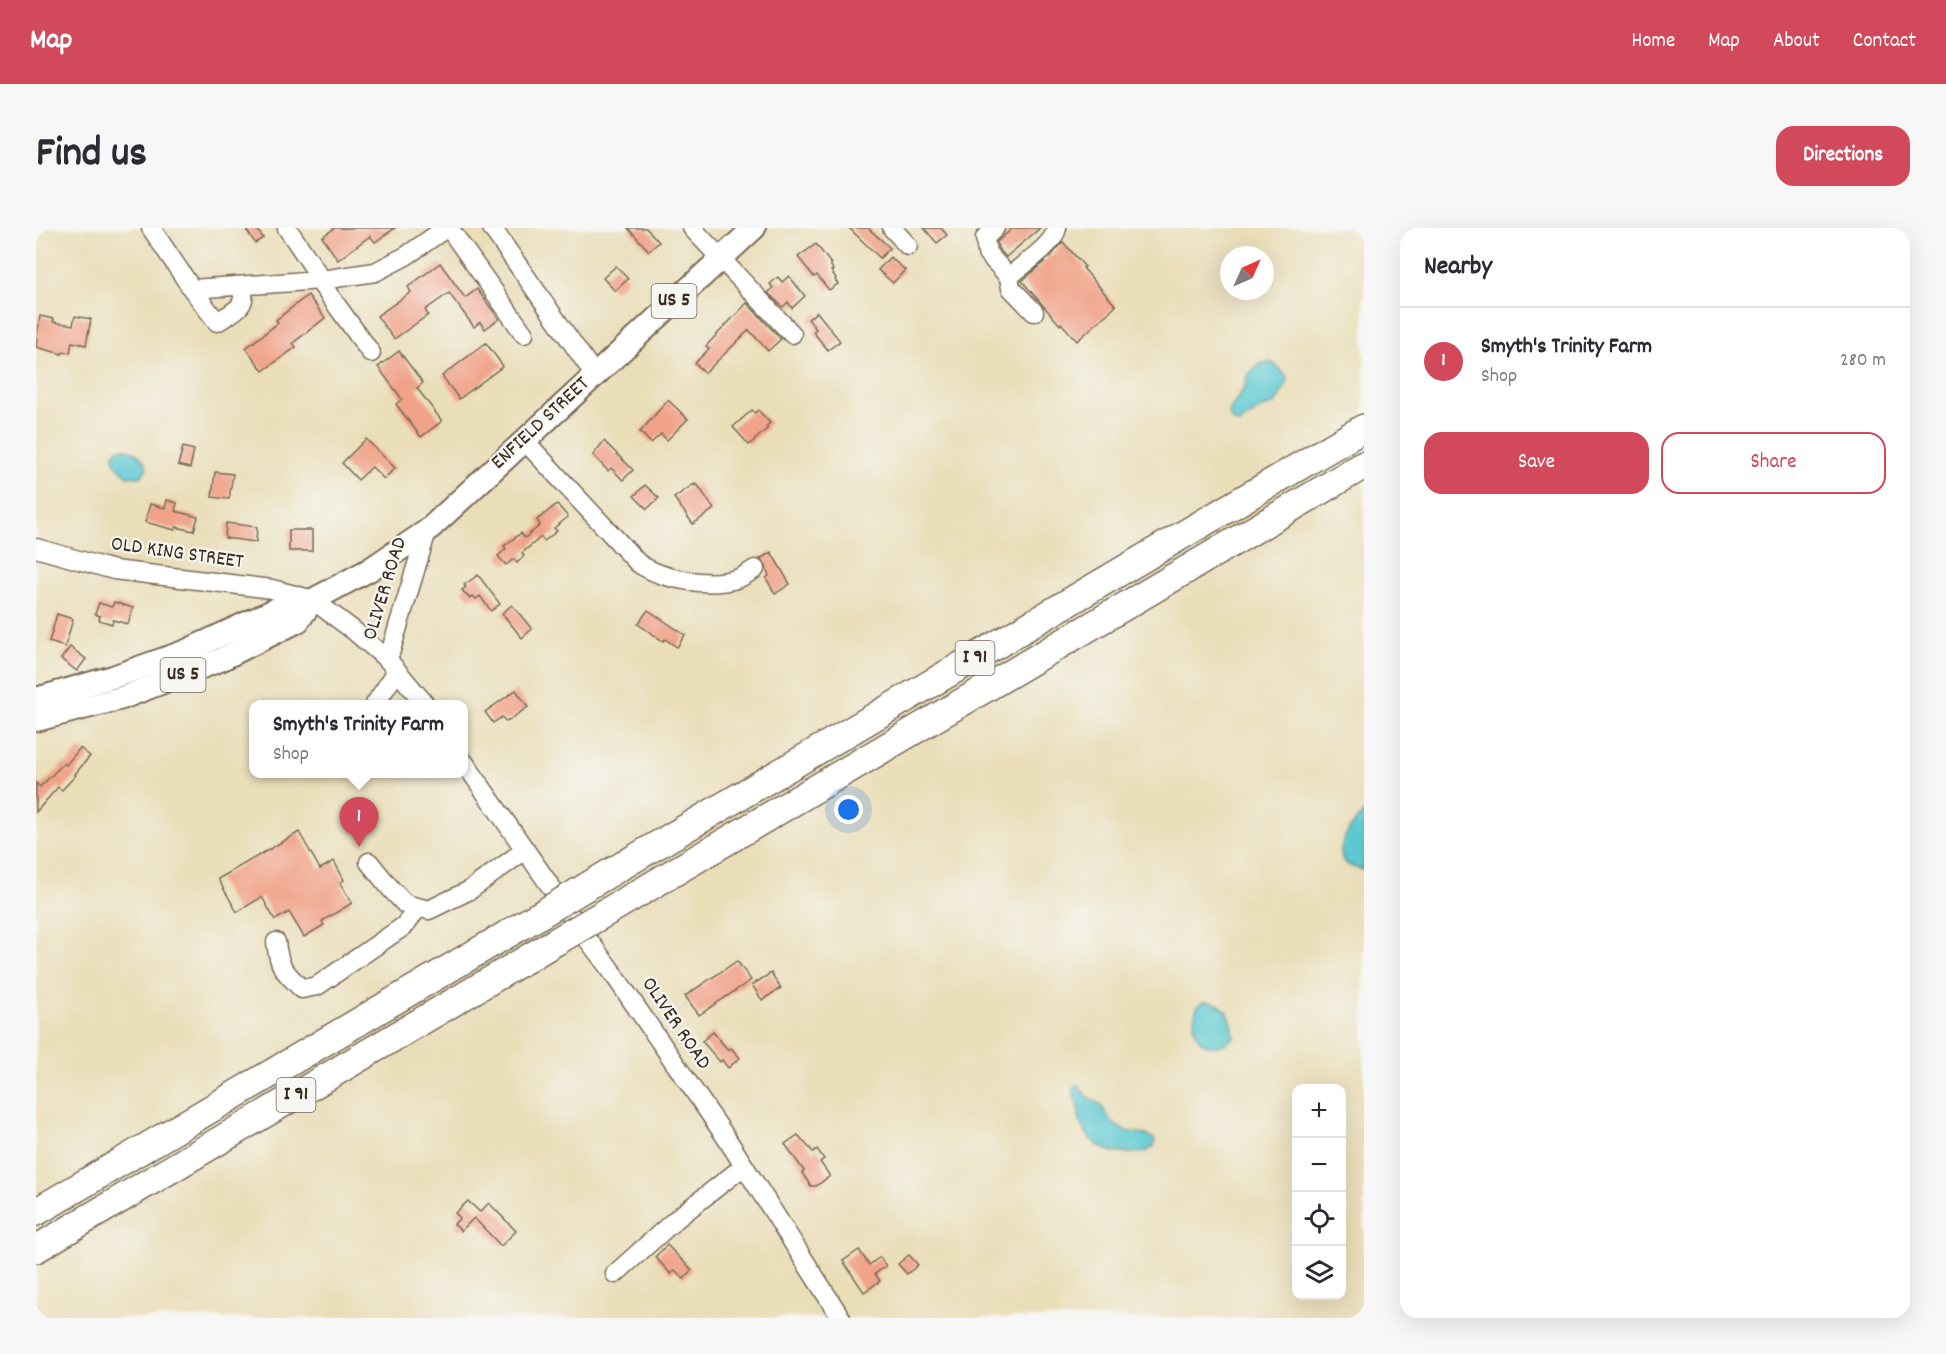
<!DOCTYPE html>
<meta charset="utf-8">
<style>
body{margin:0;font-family:Dekko,sans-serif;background:#f7f7f7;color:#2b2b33}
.controls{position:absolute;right:18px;bottom:18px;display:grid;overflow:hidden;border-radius:12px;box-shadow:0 6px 24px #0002}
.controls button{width:54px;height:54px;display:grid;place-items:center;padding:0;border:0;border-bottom:2px solid #e1e1e2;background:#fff;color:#2b2b33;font:30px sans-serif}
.compass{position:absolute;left:1184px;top:18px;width:54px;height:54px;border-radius:50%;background:#fff;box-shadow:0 6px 24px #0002;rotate:45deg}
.you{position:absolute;left:813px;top:582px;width:21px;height:21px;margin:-15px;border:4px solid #fff;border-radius:50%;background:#1a73e8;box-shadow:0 0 0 9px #1a73e833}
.badge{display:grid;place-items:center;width:39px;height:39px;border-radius:50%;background:#d1495b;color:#fff;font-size:20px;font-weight:700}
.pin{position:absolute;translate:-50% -50px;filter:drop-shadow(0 2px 3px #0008)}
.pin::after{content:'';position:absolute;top:32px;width:21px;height:18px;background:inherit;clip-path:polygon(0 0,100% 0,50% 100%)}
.popup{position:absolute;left:213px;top:472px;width:219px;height:78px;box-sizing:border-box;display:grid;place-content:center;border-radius:12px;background:#fff;filter:drop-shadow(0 2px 4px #0005);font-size:20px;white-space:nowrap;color:#7c7c81}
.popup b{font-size:22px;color:#2b2b33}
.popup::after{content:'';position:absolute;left:50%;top:100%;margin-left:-12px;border:12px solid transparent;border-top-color:#fff}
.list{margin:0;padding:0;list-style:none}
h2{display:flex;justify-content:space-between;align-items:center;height:78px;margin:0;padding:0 24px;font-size:26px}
h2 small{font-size:20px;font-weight:400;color:#7c7c81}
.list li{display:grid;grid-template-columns:39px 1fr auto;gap:18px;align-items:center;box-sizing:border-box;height:108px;padding:0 24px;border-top:2px solid #e1e1e2}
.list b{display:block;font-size:22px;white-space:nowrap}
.list p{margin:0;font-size:20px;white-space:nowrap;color:#7c7c81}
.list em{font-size:20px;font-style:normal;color:#7c7c81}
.actions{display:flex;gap:12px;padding:18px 24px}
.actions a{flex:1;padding:14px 0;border:2px solid #d1495b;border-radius:18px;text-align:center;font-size:21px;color:#d1495b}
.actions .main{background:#d1495b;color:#fff}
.icon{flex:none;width:33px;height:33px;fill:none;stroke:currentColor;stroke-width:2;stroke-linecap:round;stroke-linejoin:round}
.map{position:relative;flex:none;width:1328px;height:1090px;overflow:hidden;border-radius:18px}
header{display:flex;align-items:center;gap:36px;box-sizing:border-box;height:84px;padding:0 30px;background:#d1495b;color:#fff}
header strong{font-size:28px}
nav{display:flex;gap:33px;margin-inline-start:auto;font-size:21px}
.intro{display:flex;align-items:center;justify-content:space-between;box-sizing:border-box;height:144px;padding:0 36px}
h1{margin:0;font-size:42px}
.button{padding:15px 27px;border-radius:18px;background:#d1495b;color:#fff;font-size:21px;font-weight:700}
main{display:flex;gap:36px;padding:0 36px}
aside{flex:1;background:#fff;border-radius:18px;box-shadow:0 6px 24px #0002}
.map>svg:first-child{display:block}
.water{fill:#5cc9d1;stroke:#4c7a78;stroke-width:1.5}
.building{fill:#f0a389}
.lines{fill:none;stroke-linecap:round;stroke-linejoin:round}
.minor-casing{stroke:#786954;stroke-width:21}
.major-casing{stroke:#786954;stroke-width:26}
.highway-casing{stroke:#786954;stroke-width:30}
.minor{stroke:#fff;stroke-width:18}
.major{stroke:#fff;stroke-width:22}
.highway{stroke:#fff;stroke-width:27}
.highway-bridge-casing{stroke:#786954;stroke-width:30;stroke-linecap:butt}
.highway-bridge{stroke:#fff;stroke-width:27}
.labels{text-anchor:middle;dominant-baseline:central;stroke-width:4.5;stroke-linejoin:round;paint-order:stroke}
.shield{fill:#f6f6f2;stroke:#73675e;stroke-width:1.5}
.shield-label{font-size:20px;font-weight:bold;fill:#3b2a1e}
.street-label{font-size:21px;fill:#3b2a1e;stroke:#f6f6f2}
</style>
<header>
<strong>Map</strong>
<nav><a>Home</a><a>Map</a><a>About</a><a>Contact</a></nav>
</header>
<div class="intro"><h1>Find us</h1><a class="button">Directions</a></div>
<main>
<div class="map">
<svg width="1328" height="1090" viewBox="0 0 1328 1090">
<rect width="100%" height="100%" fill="#f6f6f2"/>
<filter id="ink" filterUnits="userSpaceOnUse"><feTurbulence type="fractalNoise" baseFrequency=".0167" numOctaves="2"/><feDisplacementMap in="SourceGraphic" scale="12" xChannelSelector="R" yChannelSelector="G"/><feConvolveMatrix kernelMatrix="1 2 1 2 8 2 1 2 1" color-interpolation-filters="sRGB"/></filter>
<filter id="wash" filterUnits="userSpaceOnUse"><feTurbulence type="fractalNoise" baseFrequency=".008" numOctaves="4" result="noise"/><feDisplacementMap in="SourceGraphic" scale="24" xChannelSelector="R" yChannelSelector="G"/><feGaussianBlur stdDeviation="1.35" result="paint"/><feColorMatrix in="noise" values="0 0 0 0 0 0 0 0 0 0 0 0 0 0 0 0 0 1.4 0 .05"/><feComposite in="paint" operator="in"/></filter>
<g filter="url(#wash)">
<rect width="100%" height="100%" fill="#eadeb9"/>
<!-- water -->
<g class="water">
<path d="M1234 134 1240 137 1252 150 1249 159 1239 176 1226 180 1203 196C1197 194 1193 190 1193 183L1209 159 1210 152 1213 146 1224 136Z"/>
<path d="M89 220C100 224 108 229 111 240L105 249 92 248 79 236 78 226 82 221Z"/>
<path d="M1328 584V642C1286 636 1311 601 1328 584Z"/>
<path d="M1167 774C1190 772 1197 791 1198 809 1171 833 1149 807 1162 777Z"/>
<path d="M1042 857C1046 861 1047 864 1051 868 1055 873 1062 872 1066 879 1071 887 1075 895 1084 900 1094 907 1108 902 1119 912L1118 918C1111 925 1105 925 1096 925 1075 927 1055 918 1046 898 1043 892 1043 885 1042 879 1040 873 1038 868 1037 861Z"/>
</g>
<g id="blocks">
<!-- building -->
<g class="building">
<path d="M209 0H220L227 10 219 15Z"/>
<path d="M299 0H359L339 14 334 8 302 32 286 9Z"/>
<path d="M592 0H610L623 14 613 23Z"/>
<path d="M813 0H832L854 20 844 30Z"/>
<path d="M888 0H905L911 7 901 15Z"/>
<path d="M977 0H1004L970 29 962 20 961 14Z"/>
<path d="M1027 14 1049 39 1047 40 1080 78 1041 113 1025 95 1024 97 986 53 1015 28Z"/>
<path d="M780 16 795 36H794L797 42 795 43 800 50 799 52 802 56 793 62 781 47 778 49 762 29Z"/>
<path d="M854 29 869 42 857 55 842 42Z"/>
<path d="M404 35 429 70 441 61 463 91 449 101 444 94 438 99 413 65 389 82 392 87 358 111 341 88 375 64 372 59Z"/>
<path d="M580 38 592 51 579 63 567 50Z"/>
<path d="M753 48 769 68 756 80 752 74 747 79 732 65 737 60 734 56 742 49 746 54Z"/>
<path d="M272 67 289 90 257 115 260 119 227 143 210 120 242 95 240 92Z"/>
<path d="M711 75 745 111 732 123 713 102 669 145 659 135 673 121 670 118Z"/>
<path d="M781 84 804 113 792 122 777 104 780 101 772 91Z"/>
<path d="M4 88 18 91 17 94 37 97 39 88 55 91 50 117 36 114 34 125 27 124 26 126 0 119Z"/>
<path d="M450 115 467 138 423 171 406 148Z"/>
<path d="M363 123 387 155 381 160 406 193 385 209 360 176 366 171 342 139Z"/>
<path d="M632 172 652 191 631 212 625 206 615 215 604 204Z"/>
<path d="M716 182 719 185 722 182 734 195 730 198 732 200 713 217 697 199Z"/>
<path d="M330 211 359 240 348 251 336 239 322 252 306 235Z"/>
<path d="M568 213 597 242 587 252 575 240 572 243 557 227Z"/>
<path d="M147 219 158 222 154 240 142 237Z"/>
<path d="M179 244 197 246 193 271 176 269Z"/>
<path d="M658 256 659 258 661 256 678 281 657 296 638 270Z"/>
<path d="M609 257 623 270 611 281 598 268Z"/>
<path d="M131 272 141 275 139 283 162 289 158 303 140 299 139 302 109 294 114 276 129 280Z"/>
<path d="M521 276 532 289 518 300 521 303 508 313 505 309 486 325 488 328 481 335 478 331 470 337 462 328 470 321 468 318 485 305 489 310 504 297 501 292Z"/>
<path d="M190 295 221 299 220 314 189 310Z"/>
<rect x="253" y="302" width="23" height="21"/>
<path d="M735 324 754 356 739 366 730 350 733 348 729 336 724 331Z"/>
<path d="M442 347 464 376 455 383 444 368 440 371 437 368 433 370 426 362 430 359 428 357Z"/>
<path d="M78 374 97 380 92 396 77 392 76 396 63 392 64 388 59 386 63 375 76 379Z"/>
<path d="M476 377 496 401 486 410 466 385Z"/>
<path d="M612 382 649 407 641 419 629 411 627 413 602 396Z"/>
<path d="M21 386 37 391 29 419 13 414Z"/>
<path d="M34 419 50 431 41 443 25 431Z"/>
<path d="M480 462 492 479 470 494 466 489 457 495 449 484Z"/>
<path d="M44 520 54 528 39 546 40 547 26 562 22 559 0 584V555L4 559 28 535 30 537Z"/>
<path d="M263 604 284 641 298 633 308 652 304 655 316 675 286 693 288 697 268 709 253 684 239 692 226 669 201 684 182 651Z"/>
<path d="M701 733 715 752 663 787 649 768Z"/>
<path d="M735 745 745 760 726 772 716 757Z"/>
<path d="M677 804 692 822 695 820 704 830 692 840 686 832 684 834 666 813Z"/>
<path d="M762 907 777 924 781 921 788 931 784 934 794 948 780 958H775L766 945 768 943 749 916Z"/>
<path d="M432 973 444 984 453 975 480 1003 465 1018 438 990 425 1003 418 996 424 990 419 985Z"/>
<path d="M631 1017 656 1042 648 1051 639 1042 635 1046 619 1029Z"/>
<path d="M823 1022 833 1037 844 1029 850 1038 839 1046 844 1053 828 1064 807 1033Z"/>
<path d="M873 1027 882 1037 871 1046 862 1036Z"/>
</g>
</g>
</g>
<g filter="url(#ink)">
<use href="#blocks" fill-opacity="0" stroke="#786954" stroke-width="1.5"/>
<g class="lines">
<defs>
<g id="minor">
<path d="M115 0 156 61 286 52 339 44 370 28 410 0"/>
<path d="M251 0 286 52"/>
<path d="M413 0 488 106"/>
<path d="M456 0 558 146"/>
<path d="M656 0 756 106"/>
<path d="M856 0 872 18"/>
<path d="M959 0 949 10 951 25 973 49 975 60 998 84"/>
<path d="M973 49C987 36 1017 18 1021 0"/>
<path d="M283 53 335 125"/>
<path d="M156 61 181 94C195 85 215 78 204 58"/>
<path d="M488 212 602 335C626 352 675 360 703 350 708 348 714 344 719 341"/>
<path d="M0 320 78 342 236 361 277 372 317 402 352 432 389 476"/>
<path d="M352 432 391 303"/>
<path d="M339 476 361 443"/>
<path d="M428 534 547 705 574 741 689 908 805 1090"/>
<path d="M333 634 355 661 369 676 393 682 434 662 489 622"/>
<path d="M240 714C243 740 248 743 266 761L281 758 368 698 382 680"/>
<path d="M579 1046 639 992 708 938"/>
</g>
<g id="major">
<path d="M0 471 77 449 148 424 252 376 277 372 333 342 391 303 718 0"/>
<path d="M0 492 86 470 184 432 262 393 277 372"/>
</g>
<g id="highway">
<path d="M550 659 1328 200"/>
<path d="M569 685 1328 237"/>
<path d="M0 984 502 688"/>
<path d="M0 1021 521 713"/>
</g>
</defs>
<!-- minor casing -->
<use href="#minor" class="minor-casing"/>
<!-- major casing -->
<use href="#major" class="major-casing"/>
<!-- highway casing -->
<use href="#highway" class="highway-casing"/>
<!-- minor -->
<use href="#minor" class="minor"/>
<!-- major -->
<use href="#major" class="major"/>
<!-- highway -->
<use href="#highway" class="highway"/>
<defs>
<g id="highway-bridge">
<path d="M502 688 550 659"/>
<path d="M521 713 569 685"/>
</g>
</defs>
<!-- highway-bridge casing -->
<use href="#highway-bridge" class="highway-bridge-casing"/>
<!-- highway-bridge -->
<use href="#highway-bridge" class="highway-bridge"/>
</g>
</g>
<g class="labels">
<!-- shield labels -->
<g class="shield">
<rect x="615.5" y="56" width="45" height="34" rx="4.5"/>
<rect x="919.5" y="413" width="39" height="34" rx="4.5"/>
<rect x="124.5" y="430" width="45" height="34" rx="4.5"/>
<rect x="240.5" y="850" width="39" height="34" rx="4.5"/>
</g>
<g class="shield-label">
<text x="638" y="73">US 5</text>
<text x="939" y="430">I 91</text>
<text x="147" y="447">US 5</text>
<text x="260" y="867">I 91</text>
</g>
<!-- street labels -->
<g class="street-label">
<text transform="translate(505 196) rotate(-43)">ENFIELD STREET</text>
<text transform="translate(141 326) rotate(8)">OLD KING STREET</text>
<text transform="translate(350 361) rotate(-73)">OLIVER ROAD</text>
<text transform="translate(639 796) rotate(56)">OLIVER ROAD</text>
</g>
</g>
</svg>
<div class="controls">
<button>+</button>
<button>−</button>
<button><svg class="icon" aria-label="locate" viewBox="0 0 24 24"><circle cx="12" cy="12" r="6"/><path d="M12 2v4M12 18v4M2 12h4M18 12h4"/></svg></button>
<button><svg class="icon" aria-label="layers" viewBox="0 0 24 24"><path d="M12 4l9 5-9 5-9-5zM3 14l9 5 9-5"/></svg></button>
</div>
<svg class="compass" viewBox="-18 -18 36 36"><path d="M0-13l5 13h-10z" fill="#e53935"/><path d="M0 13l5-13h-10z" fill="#7c7c81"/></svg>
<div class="you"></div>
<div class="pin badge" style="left:323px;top:619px">1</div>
<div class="popup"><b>Smyth's Trinity Farm</b>Shop</div>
</div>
<aside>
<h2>Nearby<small></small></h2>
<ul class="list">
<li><span class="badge">1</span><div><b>Smyth's Trinity Farm</b><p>Shop</p></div><em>280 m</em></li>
</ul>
<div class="actions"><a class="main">Save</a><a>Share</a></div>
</aside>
</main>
